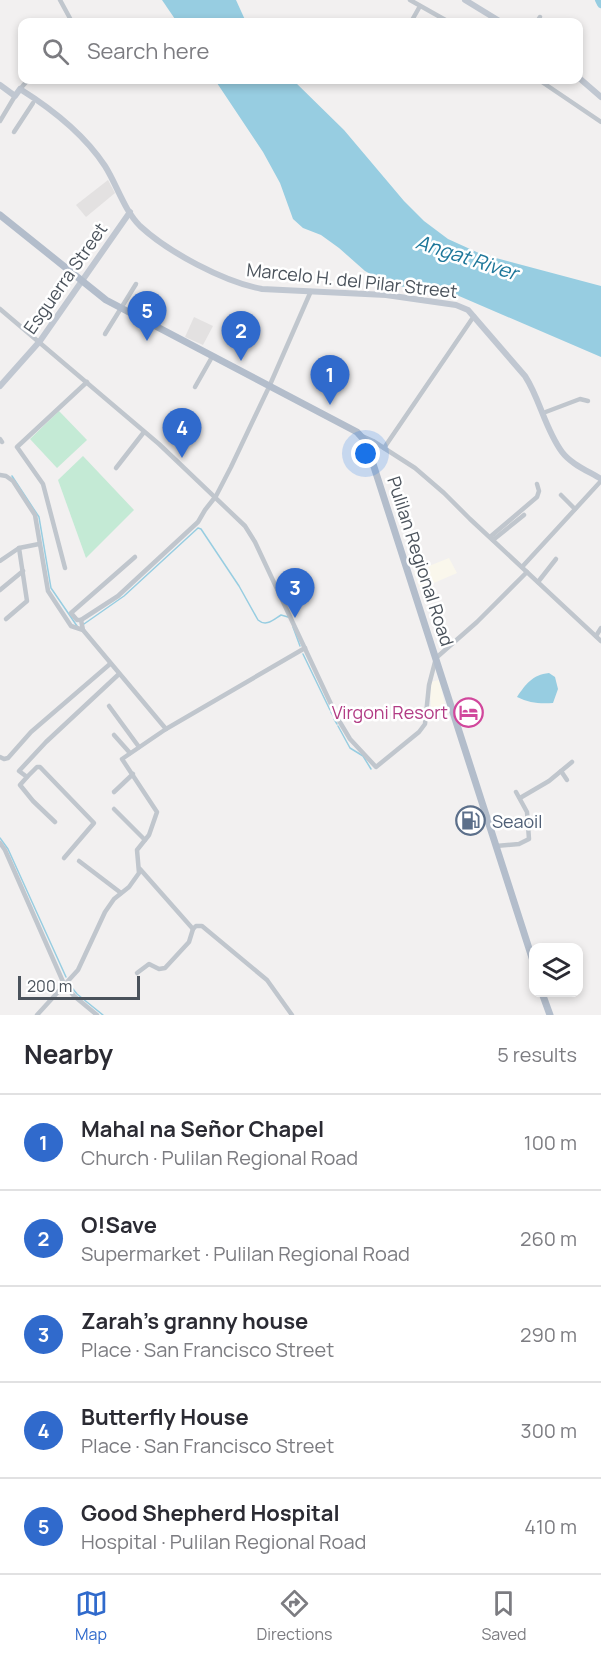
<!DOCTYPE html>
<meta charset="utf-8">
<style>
body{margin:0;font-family:Manrope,sans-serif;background:#f2f2f3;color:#2b2b33}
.controls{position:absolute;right:18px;bottom:18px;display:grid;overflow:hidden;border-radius:12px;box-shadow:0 3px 9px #0003}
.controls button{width:54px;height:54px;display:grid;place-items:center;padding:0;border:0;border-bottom:2px solid #e1e1e2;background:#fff;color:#2b2b33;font:30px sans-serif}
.scale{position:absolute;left:18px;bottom:15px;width:122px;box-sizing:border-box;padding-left:6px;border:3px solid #4a525b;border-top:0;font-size:16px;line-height:21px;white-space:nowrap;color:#4a525b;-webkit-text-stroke:4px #fff;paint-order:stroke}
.you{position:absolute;left:366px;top:454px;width:21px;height:21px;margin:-15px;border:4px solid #fff;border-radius:50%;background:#1a73e8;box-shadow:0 0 0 9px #1a73e833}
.badge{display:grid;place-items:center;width:39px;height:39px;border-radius:50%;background:#306acc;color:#fff;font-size:20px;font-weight:700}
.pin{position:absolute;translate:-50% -50px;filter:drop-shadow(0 2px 3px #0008)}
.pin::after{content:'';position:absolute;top:32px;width:21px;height:18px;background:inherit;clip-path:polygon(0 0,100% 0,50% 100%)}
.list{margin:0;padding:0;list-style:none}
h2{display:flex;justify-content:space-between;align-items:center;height:78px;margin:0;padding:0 24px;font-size:26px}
h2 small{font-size:20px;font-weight:400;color:#7c7c81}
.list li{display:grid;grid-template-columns:39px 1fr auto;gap:18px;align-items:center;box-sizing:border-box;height:96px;padding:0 24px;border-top:2px solid #e1e1e2}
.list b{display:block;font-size:22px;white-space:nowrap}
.list p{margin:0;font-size:20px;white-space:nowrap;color:#7c7c81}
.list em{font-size:20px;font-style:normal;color:#7c7c81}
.icon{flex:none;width:33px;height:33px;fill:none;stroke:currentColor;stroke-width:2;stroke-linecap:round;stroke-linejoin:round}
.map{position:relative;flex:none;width:601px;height:1015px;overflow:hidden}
.search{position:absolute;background:#fff;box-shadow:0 3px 9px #0003;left:18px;right:18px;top:18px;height:66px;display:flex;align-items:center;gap:15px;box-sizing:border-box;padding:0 21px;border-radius:12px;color:#7c7c81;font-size:22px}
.sheet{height:558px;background:#fff}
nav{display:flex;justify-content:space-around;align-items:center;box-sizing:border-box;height:84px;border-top:2px solid #e1e1e2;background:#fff;font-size:16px;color:#7c7c81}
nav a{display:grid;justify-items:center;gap:3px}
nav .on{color:#306acc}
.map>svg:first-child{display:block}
.commercial{fill:#faf7ec}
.education{fill:#e3e1e1}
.green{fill:#c4ead5}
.water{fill:#97cde1}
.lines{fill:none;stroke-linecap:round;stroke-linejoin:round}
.stream{stroke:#97cde1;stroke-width:1.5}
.canal{stroke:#97cde1;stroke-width:4.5}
.river{stroke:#97cde1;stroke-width:8}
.street{stroke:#c0c6cd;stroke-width:4.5}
.secondary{stroke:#c0c7d1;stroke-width:6}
.primary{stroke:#b3bdcb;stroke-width:7}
.labels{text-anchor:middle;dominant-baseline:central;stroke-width:5;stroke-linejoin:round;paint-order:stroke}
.street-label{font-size:18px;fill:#4a525b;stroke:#fff}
.hotel-label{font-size:18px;fill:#b23c85;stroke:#fff;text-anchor:end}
.service-label{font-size:18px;fill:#4e5e75;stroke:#fff;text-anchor:start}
.water-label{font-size:20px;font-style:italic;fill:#1e779a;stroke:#fff}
</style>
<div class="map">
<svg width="601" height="1015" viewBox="0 0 601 1015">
<rect width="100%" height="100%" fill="#f2f0f0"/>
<!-- commercial -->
<g class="commercial">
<path d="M449 558 457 573 420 589 414 572Z"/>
<path d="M439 680 446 709 431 712 430 682Z"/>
</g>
<!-- education -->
<g class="education">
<path d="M108 180 115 193 86 217 76 205Z"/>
<path d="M194 317 213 326 203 345 185 337Z"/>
</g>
<!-- green -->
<g class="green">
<path d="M59 411 87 440 57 468 30 439Z"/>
<path d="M83 456 134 510 86 558 58 480Z"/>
</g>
<!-- water -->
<g class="water">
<path d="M162 0H236L246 22H177Z"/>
<path d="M215 80H293L344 130 404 201 424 221 448 239 481 254 601 286V357L459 296 421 292 383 281 365 271 339 248 321 235 303 228 293 219 280 183 263 152Z"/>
<path d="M549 673 555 677 558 689 553 703C540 704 529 703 517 697 526 684 532 675 549 673Z"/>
</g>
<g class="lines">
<!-- stream -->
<g class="stream">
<path d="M12 476 39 517 51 588 77 626"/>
<path d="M84 624 124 596 198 528 201 529 239 586 258 620C266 627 273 620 281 615L288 617"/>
<path d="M293 627 300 646"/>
<path d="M303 654 330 710"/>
<path d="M331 712 334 717"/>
<path d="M334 719 337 724"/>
<path d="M338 726 350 748 363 756 371 769"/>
<path d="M0 838 8 849 66 977"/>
<path d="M69 984 77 994 103 1015"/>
</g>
<!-- canal -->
<path class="canal" d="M600 1H601"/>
<!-- river -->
<path class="river" d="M599 0 601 4"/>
<!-- street -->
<g class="street">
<path d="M60 0 72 22"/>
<path d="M410 0 449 22"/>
<path d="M411 22 420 6"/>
<path d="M537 22 540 17"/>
<path d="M539 80 601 122"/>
<path d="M20 89 28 80"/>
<path d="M0 121 15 96"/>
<path d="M14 132 33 103"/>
<path d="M0 309 159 444 245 526 255 542 338 719 350 739 376 767 419 732 425 724 429 685 436 658 477 622 527 572"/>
<path d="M105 334 136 284"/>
<path d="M195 387 212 357"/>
<path d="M543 413 580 399 588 401"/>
<path d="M362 436 373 441 415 468 444 493 470 519 601 641"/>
<path d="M0 439 2 442"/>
<path d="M384 448 474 316"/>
<path d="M116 468 144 432"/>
<path d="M0 475 6 476 13 481 35 515 48 591 71 626 83 630"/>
<path d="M561 495 575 509"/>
<path d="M490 537 537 497 539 491 537 484"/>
<path d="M493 540 524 515"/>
<path d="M135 557 71 613 77 620H81L83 630 166 729"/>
<path d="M0 561 19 548 39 544"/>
<path d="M522 567 601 481"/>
<path d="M65 568 43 484 17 447 87 382"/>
<path d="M538 582 556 559"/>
<path d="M0 590 23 571"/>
<path d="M6 619 27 601 19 548"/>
<path d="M81 620 118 596 198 522 205 510 216 496 231 467 269 387 311 291"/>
<path d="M596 636 601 628"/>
<path d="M109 706 139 747"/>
<path d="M114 735 130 753"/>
<path d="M0 757 4 759 8 758 31 732 110 664"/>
<path d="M561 771 567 780"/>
<path d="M27 777 37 767H40L94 823 64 858"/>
<path d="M114 792 133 774"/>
<path d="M520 798 549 781 572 762"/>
<path d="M114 809 145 840"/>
<path d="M55 822 33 801 20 785 27 777 19 771 46 742 119 674"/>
<path d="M0 843 5 850 64 984 74 996 97 1015"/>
<path d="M496 846 519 844 529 839 527 812 516 792"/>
<path d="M79 861 121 893"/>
<path d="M140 869 193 929 196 926H202L267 980 292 1015"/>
<path d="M137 973 149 964 159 969 165 968 189 942 193 929"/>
<path d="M37 1015 78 970 105 912 114 899 129 887 139 873 137 850 149 835 157 812 122 759 166 729 305 648"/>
</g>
<!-- secondary -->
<g class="secondary">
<path d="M465 0 501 22"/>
<path d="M578 77 601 97"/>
<path d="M0 85 15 96 20 89C52 109 84 134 105 166 117 185 124 210 140 226 168 252 224 282 262 289L386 295 456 305 468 310 525 376C540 399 545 429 562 452 571 464 588 471 601 479"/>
<path d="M0 386 40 341 130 212"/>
</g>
<!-- primary -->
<g class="primary">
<path d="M0 215 106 300 357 432 366 442 534 964"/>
<path d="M542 993 550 1015"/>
</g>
</g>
<!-- icons -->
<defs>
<symbol id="hotel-ring" viewBox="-11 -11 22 22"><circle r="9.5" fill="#fff" stroke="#d1479c" stroke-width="1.5"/><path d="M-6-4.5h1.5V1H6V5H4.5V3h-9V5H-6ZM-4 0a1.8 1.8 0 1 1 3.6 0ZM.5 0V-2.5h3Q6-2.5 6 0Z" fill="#d1479c"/></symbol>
<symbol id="fuel-ring" viewBox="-11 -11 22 22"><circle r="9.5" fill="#fff" stroke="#5c6f8a" stroke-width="1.5"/><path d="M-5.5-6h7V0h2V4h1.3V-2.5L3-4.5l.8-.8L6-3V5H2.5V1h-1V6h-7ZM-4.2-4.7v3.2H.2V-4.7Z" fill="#5c6f8a"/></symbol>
</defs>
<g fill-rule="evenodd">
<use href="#hotel-ring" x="452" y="696" width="33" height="33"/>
<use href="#fuel-ring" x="454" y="804" width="33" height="33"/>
</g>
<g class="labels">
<!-- street labels -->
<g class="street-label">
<text transform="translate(65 278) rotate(-55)">Esguerra Street</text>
<text transform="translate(352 280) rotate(6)">Marcelo H. del Pilar Street</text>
<text transform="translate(421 561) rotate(72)">Pulilan Regional Road</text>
</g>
<!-- hotel labels -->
<g class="hotel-label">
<text x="448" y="712">Virgoni Resort</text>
</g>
<!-- service labels -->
<g class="service-label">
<text x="492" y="821">Seaoil</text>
</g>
<!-- water labels -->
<g class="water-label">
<text transform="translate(467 257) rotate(18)">Angat River</text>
</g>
</g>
</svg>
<div class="controls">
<button><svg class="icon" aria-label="layers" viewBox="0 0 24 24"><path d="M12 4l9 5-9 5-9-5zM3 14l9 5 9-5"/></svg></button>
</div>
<div class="scale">200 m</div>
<div class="you"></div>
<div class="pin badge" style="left:330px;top:405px">1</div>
<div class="pin badge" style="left:241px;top:361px">2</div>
<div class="pin badge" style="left:295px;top:618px">3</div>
<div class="pin badge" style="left:182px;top:458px">4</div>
<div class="pin badge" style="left:147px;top:341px">5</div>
<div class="search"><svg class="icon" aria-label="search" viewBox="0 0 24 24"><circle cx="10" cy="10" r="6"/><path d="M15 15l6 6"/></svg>Search here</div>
</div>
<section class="sheet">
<h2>Nearby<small>5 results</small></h2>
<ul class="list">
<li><span class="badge">1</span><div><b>Mahal na Señor Chapel</b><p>Church · Pulilan Regional Road</p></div><em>100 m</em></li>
<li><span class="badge">2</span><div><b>O!Save</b><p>Supermarket · Pulilan Regional Road</p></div><em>260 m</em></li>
<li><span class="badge">3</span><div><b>Zarah's granny house</b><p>Place · San Francisco Street</p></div><em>290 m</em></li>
<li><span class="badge">4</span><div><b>Butterfly House</b><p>Place · San Francisco Street</p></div><em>300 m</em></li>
<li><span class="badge">5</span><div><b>Good Shepherd Hospital</b><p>Hospital · Pulilan Regional Road</p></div><em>410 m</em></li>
</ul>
</section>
<nav>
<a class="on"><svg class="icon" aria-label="map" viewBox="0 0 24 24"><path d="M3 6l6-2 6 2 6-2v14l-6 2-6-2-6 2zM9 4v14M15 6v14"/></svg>Map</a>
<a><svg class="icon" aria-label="directions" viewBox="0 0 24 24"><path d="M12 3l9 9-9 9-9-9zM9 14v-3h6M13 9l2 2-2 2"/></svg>Directions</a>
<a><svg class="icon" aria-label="saved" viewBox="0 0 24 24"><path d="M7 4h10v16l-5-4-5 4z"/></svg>Saved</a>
</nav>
